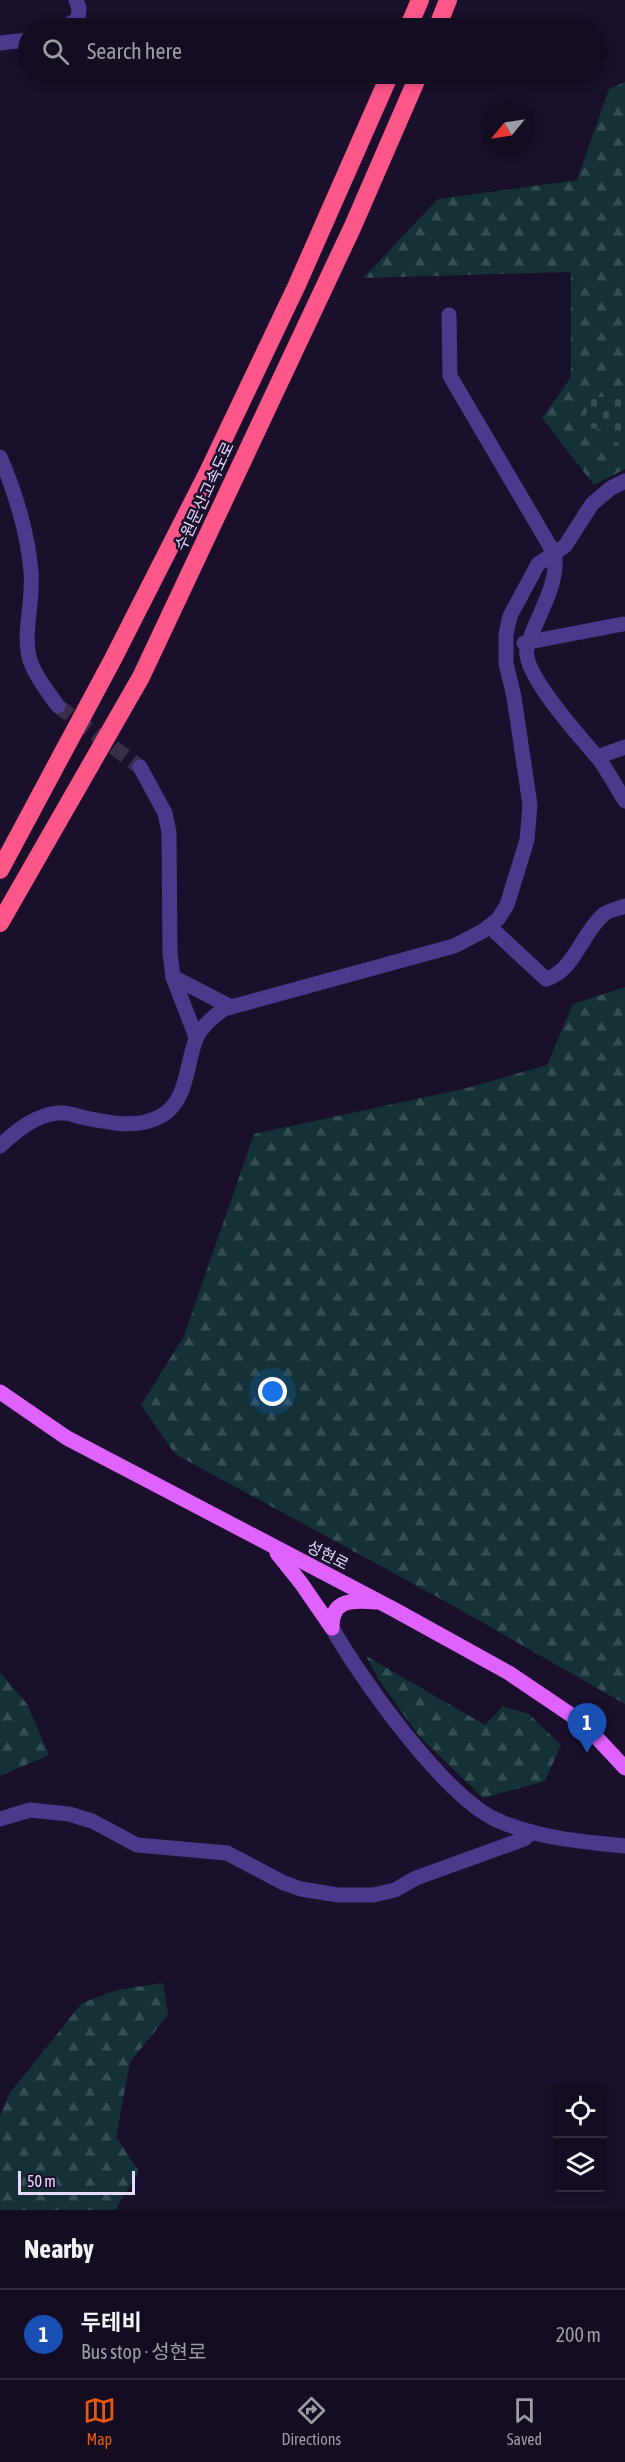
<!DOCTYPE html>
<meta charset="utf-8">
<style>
body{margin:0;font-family:"Asap Condensed","Noto Sans KR",sans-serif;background:#1d152a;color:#f1f3f6}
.controls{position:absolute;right:18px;bottom:18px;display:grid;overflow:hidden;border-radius:6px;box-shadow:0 3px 9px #0003}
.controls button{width:54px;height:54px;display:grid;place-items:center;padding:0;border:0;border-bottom:2px solid #332c3f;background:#140c21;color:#f1f3f6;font:30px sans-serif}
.compass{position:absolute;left:481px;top:102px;width:54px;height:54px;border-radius:50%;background:#140c21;box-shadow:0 3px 9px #0003;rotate:240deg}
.scale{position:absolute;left:18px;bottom:15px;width:117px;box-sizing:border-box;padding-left:6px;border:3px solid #e5dbff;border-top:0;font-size:16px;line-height:21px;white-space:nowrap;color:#e5dbff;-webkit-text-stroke:4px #1a102c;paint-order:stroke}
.you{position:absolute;left:273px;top:1392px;width:21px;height:21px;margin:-15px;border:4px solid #fff;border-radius:50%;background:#1a73e8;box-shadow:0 0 0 9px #1a73e833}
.badge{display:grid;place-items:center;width:39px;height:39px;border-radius:50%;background:#ea580c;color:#fff;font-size:20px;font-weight:700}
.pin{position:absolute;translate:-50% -50px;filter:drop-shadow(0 2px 3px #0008)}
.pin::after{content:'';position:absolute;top:32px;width:21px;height:18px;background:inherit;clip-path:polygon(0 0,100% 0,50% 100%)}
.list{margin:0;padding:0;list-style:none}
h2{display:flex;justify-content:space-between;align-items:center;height:78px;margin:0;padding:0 24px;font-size:26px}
h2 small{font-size:20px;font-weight:400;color:#9d9ba5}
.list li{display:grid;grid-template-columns:39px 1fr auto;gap:18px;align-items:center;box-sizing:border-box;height:90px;padding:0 24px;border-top:2px solid #332c3f}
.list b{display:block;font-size:22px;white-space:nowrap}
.list p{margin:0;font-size:20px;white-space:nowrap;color:#9d9ba5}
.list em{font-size:20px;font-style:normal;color:#9d9ba5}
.icon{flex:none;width:33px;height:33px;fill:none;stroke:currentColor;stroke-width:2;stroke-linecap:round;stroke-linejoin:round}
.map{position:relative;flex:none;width:625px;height:2210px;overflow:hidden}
.search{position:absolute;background:#140c21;box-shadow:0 3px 9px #0003;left:18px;right:18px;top:18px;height:66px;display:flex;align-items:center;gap:15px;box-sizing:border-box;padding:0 21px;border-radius:33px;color:#9d9ba5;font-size:22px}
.sheet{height:168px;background:#140c21}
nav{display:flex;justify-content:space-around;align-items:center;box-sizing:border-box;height:84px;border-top:2px solid #332c3f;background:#140c21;font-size:16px;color:#9d9ba5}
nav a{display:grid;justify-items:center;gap:3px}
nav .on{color:#ea580c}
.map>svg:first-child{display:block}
.forest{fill:url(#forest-firs)}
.cemetery{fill:url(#cemetery-stones)}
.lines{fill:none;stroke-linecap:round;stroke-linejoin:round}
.minor-tunnel{stroke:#382e4c;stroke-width:15;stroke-dasharray:15 8;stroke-linecap:butt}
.minor{stroke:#4b3a8c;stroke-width:15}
.major{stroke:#df62ff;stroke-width:15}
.highway{stroke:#ff568a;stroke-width:18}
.labels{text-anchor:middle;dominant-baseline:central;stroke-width:5;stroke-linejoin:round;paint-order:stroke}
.street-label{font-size:16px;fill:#e5dbff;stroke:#1a102c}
</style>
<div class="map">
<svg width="625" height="2210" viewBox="0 0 625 2210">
<defs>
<pattern id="forest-firs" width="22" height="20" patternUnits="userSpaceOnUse" patternTransform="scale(1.5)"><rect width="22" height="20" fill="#133136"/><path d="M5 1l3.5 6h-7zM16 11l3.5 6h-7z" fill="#354e54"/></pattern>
<pattern id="cemetery-stones" width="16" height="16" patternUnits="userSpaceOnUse" patternTransform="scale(1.5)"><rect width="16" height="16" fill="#133136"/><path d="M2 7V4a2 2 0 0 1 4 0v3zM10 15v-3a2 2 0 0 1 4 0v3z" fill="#354e54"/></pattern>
</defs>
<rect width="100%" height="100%" fill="#1a102c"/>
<!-- forest -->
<g class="forest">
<path d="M625 82V469L594 485 542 418 571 377V272L363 278 438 199 577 180 609 89Z"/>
<path d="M625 987V1704L443 1600 175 1454 141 1405 184 1336 254 1134 467 1088 547 1065 573 1004Z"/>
<path d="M366 1656 485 1725 503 1706 529 1714 561 1745 545 1781 483 1798 419 1736 379 1680Z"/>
<path d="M0 1672 27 1704 49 1755 0 1776Z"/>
<path d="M163 1983 168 2015 130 2062 116 2137 139 2172 117 2207V2210H0V2116L9 2094 82 2003 117 1990Z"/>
</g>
<!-- cemetery -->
<path class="cemetery" d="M625 392V450C612 438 603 424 584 430L590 421 585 417 593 397H617Z"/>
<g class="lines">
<!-- minor-tunnel -->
<path class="minor-tunnel" d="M58 706 140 767"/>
<!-- minor -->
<g class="minor">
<path d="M63 28 78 19 79 8 76 0"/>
<path d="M0 43 28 40"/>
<path d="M449 315 450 376 554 553C561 583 534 620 527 648 521 673 582 739 598 758 608 771 616 787 625 801"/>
<path d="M0 457C15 491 28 534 31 572 34 600 21 638 31 663 37 679 48 692 58 706"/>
<path d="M524 643 623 624"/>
<path d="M597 757 625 747"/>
<path d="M140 767 165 813 169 832 170 953 173 977 196 1037"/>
<path d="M489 926 546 979C574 971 582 933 603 915 608 910 618 909 625 906"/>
<path d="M173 977 231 1007"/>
<path d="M0 1146C16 1131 35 1115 58 1113 65 1112 74 1115 81 1117 106 1122 137 1130 161 1116 188 1101 186 1064 196 1039 201 1027 214 1016 224 1009L454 946 483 931 498 919 507 905 527 840 530 805 514 697 506 663V634L510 616 538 564 565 546 592 504 611 488 625 481"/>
<path d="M332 1628C361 1679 446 1799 499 1821 538 1838 583 1842 625 1846"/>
<path d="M0 1819 30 1810 69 1814 92 1821 137 1845 227 1853 284 1883 301 1889 338 1895H373L395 1890 416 1878 524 1839 532 1832"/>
</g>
<!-- major -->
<g class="major">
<path d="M0 1392 67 1438 395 1610 509 1673 583 1723 625 1768"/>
<path d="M277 1553 301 1583 332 1628C331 1599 352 1600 376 1602"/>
</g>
<!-- highway -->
<g class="highway">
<path d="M408 28 420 0"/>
<path d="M437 28 448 0"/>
<path d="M0 870 113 659 208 472 297 285 390 74"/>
<path d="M0 923 141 677 353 226 419 74"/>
</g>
</g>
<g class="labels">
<!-- street labels -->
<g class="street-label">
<text transform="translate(204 496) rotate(-65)">수원문산고속도로</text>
<text transform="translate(328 1555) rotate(27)">성현로</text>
</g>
</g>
</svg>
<div class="controls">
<button><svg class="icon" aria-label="locate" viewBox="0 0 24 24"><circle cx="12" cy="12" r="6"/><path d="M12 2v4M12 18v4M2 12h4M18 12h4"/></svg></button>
<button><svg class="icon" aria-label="layers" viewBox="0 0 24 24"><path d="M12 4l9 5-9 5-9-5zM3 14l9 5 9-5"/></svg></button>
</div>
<svg class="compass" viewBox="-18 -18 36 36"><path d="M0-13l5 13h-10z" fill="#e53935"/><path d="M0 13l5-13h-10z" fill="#9d9ba5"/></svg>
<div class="scale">50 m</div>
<div class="you"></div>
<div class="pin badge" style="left:587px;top:1753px;background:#1a4fb4">1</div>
<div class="search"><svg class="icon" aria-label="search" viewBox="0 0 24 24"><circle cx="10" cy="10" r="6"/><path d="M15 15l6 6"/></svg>Search here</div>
</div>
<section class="sheet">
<h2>Nearby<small></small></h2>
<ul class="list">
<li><span class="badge" style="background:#1a4fb4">1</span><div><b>두테비</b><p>Bus stop · 성현로</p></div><em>200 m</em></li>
</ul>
</section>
<nav>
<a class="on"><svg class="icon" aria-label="map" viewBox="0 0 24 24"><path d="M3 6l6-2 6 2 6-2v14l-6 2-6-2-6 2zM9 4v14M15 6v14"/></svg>Map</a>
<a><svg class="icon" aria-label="directions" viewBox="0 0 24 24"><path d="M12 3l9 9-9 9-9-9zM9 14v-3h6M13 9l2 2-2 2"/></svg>Directions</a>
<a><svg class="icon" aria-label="saved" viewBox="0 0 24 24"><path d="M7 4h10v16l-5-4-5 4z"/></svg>Saved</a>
</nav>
